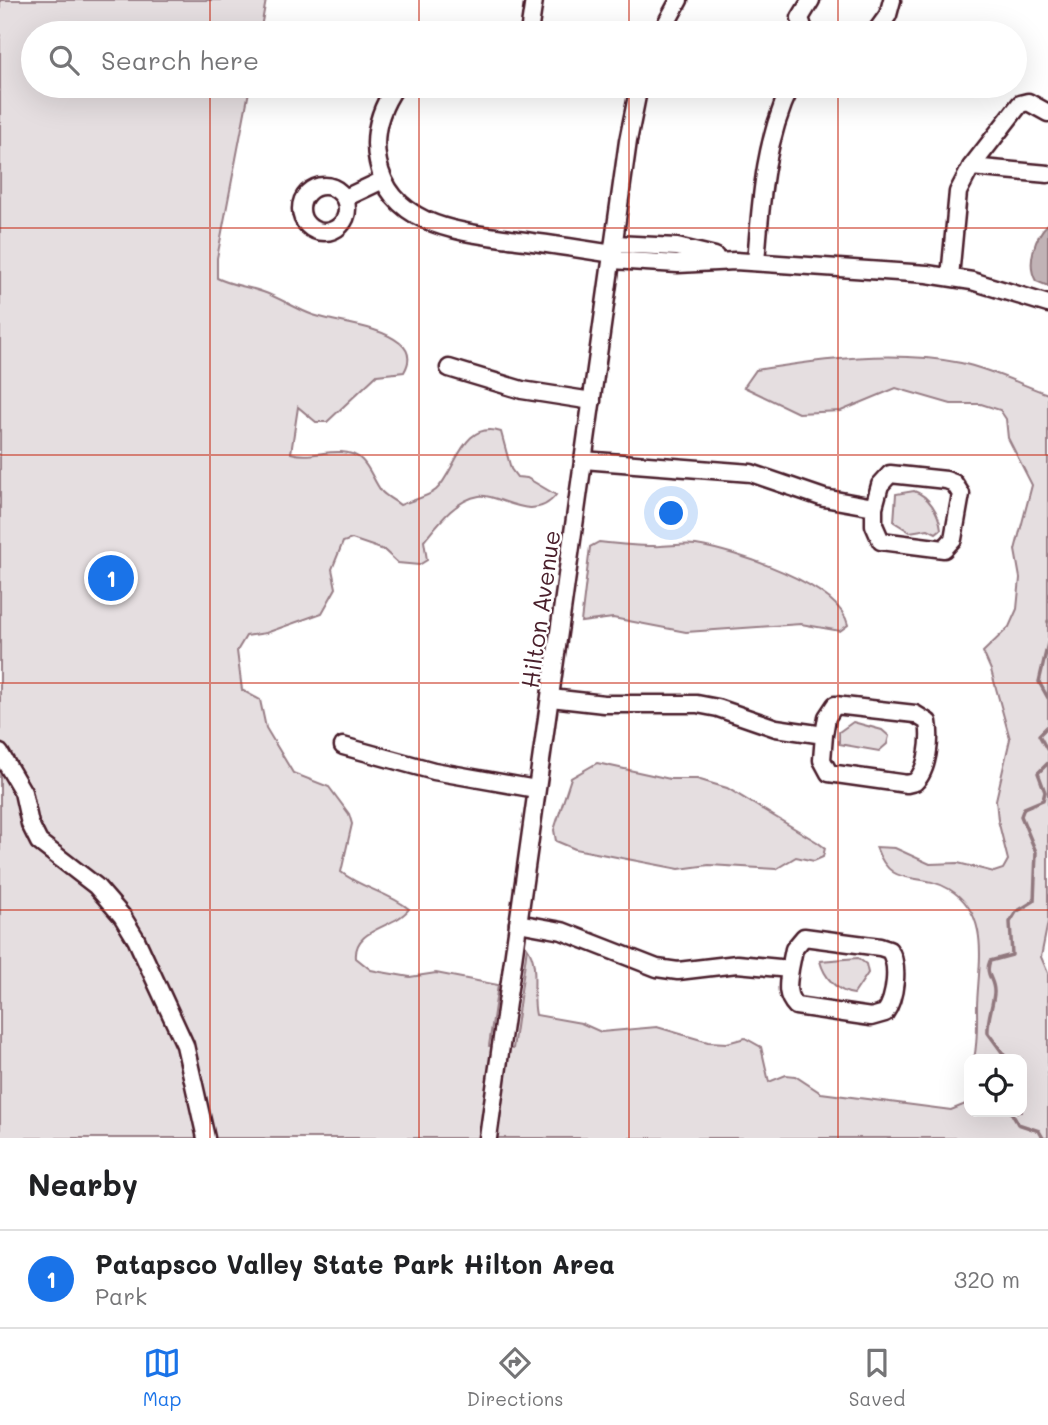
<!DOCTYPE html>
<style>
body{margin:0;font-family:Mali,sans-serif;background:#f2f2f2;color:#202124}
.controls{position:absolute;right:21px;bottom:21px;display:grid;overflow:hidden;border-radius:14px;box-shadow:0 7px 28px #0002}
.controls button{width:63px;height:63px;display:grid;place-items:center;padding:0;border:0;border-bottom:2px solid #e0e0e0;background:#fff;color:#202124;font:35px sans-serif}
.you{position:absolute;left:672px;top:514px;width:24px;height:24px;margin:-18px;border:5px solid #fff;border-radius:50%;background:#1a73e8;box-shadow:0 0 0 10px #1a73e833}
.badge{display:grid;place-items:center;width:46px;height:46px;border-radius:50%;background:#1a73e8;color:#fff;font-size:23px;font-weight:700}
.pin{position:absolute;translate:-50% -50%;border:4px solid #fff;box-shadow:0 2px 7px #0006}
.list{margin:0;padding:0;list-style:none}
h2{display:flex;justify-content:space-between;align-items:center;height:91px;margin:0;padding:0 28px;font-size:30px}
h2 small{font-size:23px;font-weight:400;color:#757577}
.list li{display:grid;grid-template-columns:46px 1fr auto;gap:21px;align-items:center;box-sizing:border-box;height:98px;padding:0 28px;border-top:2px solid #e0e0e0}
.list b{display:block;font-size:26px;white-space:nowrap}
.list p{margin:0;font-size:23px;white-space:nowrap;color:#757577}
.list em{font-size:23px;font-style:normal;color:#757577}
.icon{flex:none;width:38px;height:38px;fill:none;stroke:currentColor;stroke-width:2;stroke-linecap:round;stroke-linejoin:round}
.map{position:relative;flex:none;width:1048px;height:1138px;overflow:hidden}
.search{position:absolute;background:#fff;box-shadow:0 7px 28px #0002;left:21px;right:21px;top:21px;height:77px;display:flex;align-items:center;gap:18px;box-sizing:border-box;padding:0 24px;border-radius:38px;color:#757577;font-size:26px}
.sheet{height:189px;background:#fff}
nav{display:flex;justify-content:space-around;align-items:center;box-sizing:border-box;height:98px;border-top:2px solid #e0e0e0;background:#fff;font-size:19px;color:#757577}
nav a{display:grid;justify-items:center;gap:4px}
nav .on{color:#1a73e8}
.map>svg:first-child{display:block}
.green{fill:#e5dee0;stroke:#987e86;stroke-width:2}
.water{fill:#c1b3b6;stroke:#91787e;stroke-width:2}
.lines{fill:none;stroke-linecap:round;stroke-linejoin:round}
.stream{stroke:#91787e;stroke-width:3.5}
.minor-casing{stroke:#4a1f2b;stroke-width:21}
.minor{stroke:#fff;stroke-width:16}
.grid{fill:none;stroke:#c8321e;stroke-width:2;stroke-opacity:0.55}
.labels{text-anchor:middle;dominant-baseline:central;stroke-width:5;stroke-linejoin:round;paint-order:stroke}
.street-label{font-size:24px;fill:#4a1f2b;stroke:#fff}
</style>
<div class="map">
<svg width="1048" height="1138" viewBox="0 0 1048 1138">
<rect width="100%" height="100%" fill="#fff"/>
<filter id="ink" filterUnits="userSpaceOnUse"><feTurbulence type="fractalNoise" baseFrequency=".0143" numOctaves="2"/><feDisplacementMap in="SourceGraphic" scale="14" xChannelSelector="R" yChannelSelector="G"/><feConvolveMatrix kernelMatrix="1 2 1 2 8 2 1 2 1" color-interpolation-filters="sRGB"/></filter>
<g filter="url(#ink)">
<!-- green -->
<g class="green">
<path d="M0 0H266L260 33H33V86H250L217 258V278C233 286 247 286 263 292 280 298 296 309 313 315 340 324 377 325 400 343 411 352 410 362 404 372L377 375 327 422H316L298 407 291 453C308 458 323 451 341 452 368 453 369 475 382 492 387 497 395 501 400 505 410 501 428 497 436 490 456 472 462 419 501 432L511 469 517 477 527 478 556 495C533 525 499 493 479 496 455 500 438 524 424 541L427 560 419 565 398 563 384 550 352 539 343 542 332 569 336 588 322 613 266 633 246 636 237 651 242 690 260 700 266 728 293 773 329 787 349 814 352 824 341 872C362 889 389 892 409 909 395 928 353 928 356 958L371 970 381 972 410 977 436 973 498 985 489 1046 513 1049 527 947C540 964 531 993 536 1015L581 1023 601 1032 657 1027 708 1042 727 1043 745 1038 761 1047 769 1082 786 1075 795 1076 821 1093 951 1110 968 1103 969 1080V1112H1022V1059H974C978 1040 977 1025 977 1006 978 965 992 915 949 889 916 870 892 891 876 847L895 848 930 864 958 863 994 872 1003 869 1008 860 998 820 996 800 1010 739 991 670 983 652 1009 627 1017 609 1020 578 1015 550 1032 485 1008 438 1006 419 1000 410 981 404H951L896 388 841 411 798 413 744 387 756 370C824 359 893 350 961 363 990 369 1020 384 1048 394V922L1041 957 1048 973V1138H0Z"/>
<path d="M914 491C929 496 939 513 941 529L936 533 928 529 910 532 894 522 896 494Z"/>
<path d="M599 542C617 544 635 546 653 546 667 547 682 543 696 545 734 551 839 584 848 625L840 631 801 624 686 632 613 618 581 622 590 547Z"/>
<path d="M853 722 882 730 889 736 887 744 879 751 839 744V732Z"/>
<path d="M597 763 670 779H697L727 788 817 842 825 848 823 857 814 861 796 857 776 869 709 865 679 869 575 849 556 841 554 830 571 778Z"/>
<path d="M858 958 866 964 868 973 854 994C837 992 824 977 820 961Z"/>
</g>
<!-- water -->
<path class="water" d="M1048 224V286L1036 281C1026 264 1035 236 1048 224Z"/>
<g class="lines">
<!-- stream -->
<g class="stream">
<path d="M1048 621V622"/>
<path d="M1048 643 1039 682 1048 698"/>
<path d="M1048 726 1039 735 1048 751"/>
<path d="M1007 1059 988 1033C987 1019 993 1006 994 993 995 979 984 975 990 961L1012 955 1010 922 1016 912 1034 901 1036 852 1021 816 1024 808 1043 800 1045 792 1038 773 1048 763"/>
<path d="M1011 1112 1018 1124 1039 1131 1043 1138"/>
</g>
<defs>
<g id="minor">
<path d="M529 33 534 0"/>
<path d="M661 33 679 0"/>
<path d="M805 33 800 18 811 0"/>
<path d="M875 33 888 15 892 0"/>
<path d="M396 86C380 109 372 134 378 162 391 228 463 232 517 240 549 244 581 249 613 254"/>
<path d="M971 167 1048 174"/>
<circle cx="324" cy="209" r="23"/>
<path d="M345 198 383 180"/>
<path d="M615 244 677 247 715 256"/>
<path d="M612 260 678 264 735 261 927 274 972 281 1048 304"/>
<path d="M756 262C761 201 764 142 791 86"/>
<path d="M950 277 958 192 971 167 1020 104 1028 102 1048 113"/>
<path d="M449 368 522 390 592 401"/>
<path d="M583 460 751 473 824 498 874 507 880 485 890 474 946 480 954 483 961 494 953 539 944 549 881 541 874 525V507"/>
<path d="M551 698 604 704H697L718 708 776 728 824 735 827 717 835 705 915 714 928 722C931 739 928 770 915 782L907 784 829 773 822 760 824 735"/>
<path d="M343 746 434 771 536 789"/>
<path d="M0 753 23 792 30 824 39 842 96 886 122 916 136 939 185 1045 206 1138"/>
<path d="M518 923 562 931 657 968 678 971 737 964 790 969 794 949 804 937 880 947 889 950C900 964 895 999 885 1013L871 1017 796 1006C785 995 788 984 790 969"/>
<path d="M488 1138 628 141 639 86"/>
</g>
</defs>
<!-- minor casing -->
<use href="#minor" class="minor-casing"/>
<!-- minor -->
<use href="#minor" class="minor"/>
</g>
</g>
<!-- grid -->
<path class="grid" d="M210 0V33M419 0V33M629 0V33M838 0V33M210 86V1138M419 86V1138M629 86V1138M838 86V1138M0 228H1048M0 455H1048M0 683H1048M0 910H1048"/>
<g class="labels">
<!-- street labels -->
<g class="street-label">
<text transform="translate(540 609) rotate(-82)">Hilton Avenue</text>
</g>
</g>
</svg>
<div class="controls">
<button><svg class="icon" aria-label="locate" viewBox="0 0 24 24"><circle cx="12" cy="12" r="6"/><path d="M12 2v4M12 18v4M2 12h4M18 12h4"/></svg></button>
</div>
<div class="you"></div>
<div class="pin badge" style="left:111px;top:578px">1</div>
<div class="search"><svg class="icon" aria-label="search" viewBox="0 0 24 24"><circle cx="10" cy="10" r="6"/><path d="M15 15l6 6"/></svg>Search here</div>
</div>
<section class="sheet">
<h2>Nearby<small></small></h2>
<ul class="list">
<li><span class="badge">1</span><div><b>Patapsco Valley State Park Hilton Area</b><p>Park</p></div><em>320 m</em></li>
</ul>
</section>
<nav>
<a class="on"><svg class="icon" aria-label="map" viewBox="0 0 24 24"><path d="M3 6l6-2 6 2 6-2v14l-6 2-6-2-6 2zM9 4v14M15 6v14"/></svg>Map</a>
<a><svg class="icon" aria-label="directions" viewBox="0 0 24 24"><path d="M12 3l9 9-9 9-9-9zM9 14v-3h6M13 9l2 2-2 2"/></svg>Directions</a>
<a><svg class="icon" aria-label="saved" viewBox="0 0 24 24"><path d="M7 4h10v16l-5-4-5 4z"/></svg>Saved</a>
</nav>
